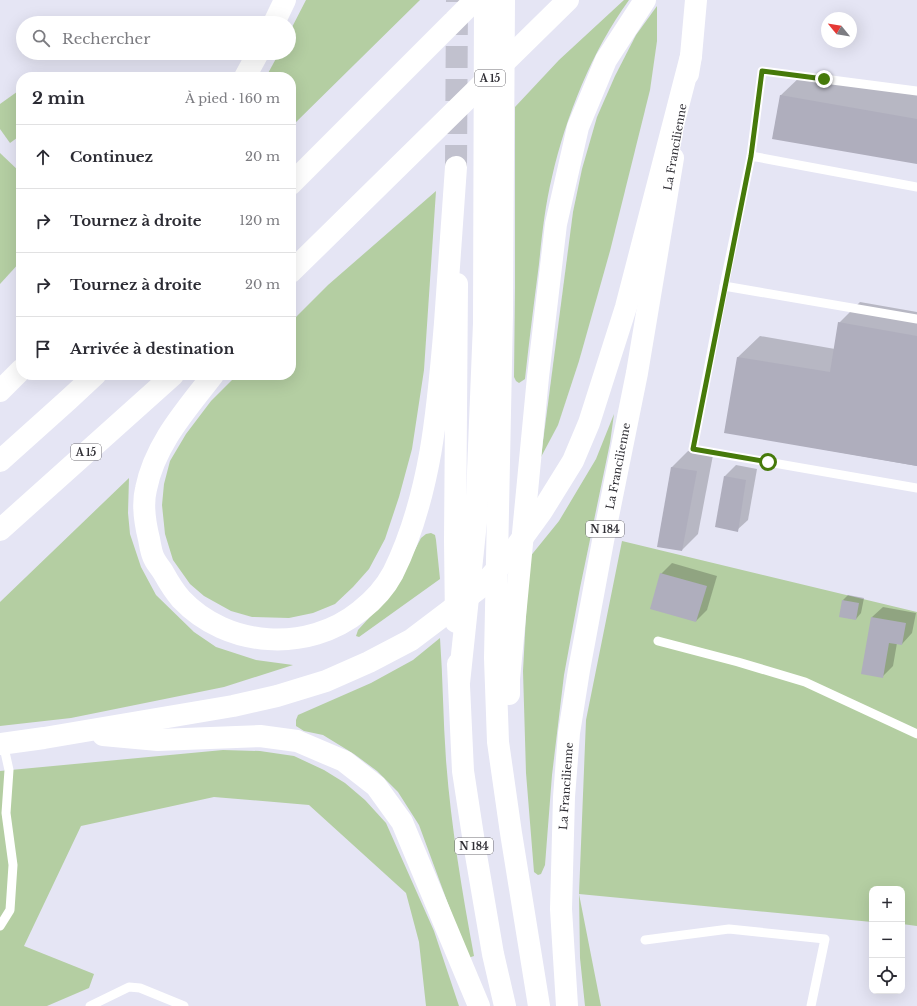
<!DOCTYPE html>
<html lang="fr">
<meta charset="utf-8">
<style>
body{margin:0;font-family:"Libre Baskerville",serif;background:#f7f7f7;color:#2b2b33}
.controls{position:absolute;right:12px;bottom:12px;display:grid;overflow:hidden;border-radius:8px;box-shadow:0 4px 16px #0002}
.controls button{width:36px;height:36px;display:grid;place-items:center;padding:0;border:0;border-bottom:1px solid #e1e1e2;background:#fff;color:#2b2b33;font:20px sans-serif}
.compass{position:absolute;left:821px;top:12px;width:36px;height:36px;border-radius:50%;background:#fff;box-shadow:0 4px 16px #0002;rotate:300deg}
.stop{position:absolute;width:12px;height:12px;margin:-9px;border:3px solid #467a0a;border-radius:50%;background:#fff}
.stop.end{background:#467a0a;border-color:#fff;box-shadow:0 1px 4px #0008}
.list{margin:0;padding:0;list-style:none}
h2{display:flex;justify-content:space-between;align-items:center;height:52px;margin:0;padding:0 16px;font-size:17px}
h2 small{font-size:13px;font-weight:400;color:#7c7c81}
.list li{display:grid;grid-template-columns:26px 1fr auto;gap:12px;align-items:center;box-sizing:border-box;height:64px;padding:0 16px;border-top:1px solid #e1e1e2}
.list b{display:block;font-size:15px;white-space:nowrap}
.list em{font-size:13px;font-style:normal;color:#7c7c81}
.icon{flex:none;width:22px;height:22px;fill:none;stroke:currentColor;stroke-width:2;stroke-linecap:round;stroke-linejoin:round}
.map{position:relative;flex:none;width:917px;height:1006px;overflow:hidden}
.search{position:absolute;background:#fff;box-shadow:0 4px 16px #0002;left:16px;top:16px;width:280px;height:44px;display:flex;align-items:center;gap:10px;box-sizing:border-box;padding:0 14px;border-radius:22px;color:#7c7c81;font-size:15px}
.panel{position:absolute;background:#fff;box-shadow:0 4px 16px #0002;left:16px;top:72px;width:280px;height:308px;border-radius:16px}
.map>svg:first-child{display:block}
.green{fill:#b4cea2}
.shadow{fill:#0003}
.building{fill:#afaebd}
.lines{fill:none;stroke-linecap:round;stroke-linejoin:round}
.trunk-tunnel{stroke:#c1c1ce;stroke-width:22;stroke-dasharray:22 11;stroke-linecap:butt}
.service{stroke:#fff;stroke-width:9}
.trunk{stroke:#fff;stroke-width:22}
.motorway{stroke:#fff;stroke-width:22}
.route{stroke:#467a0a;stroke-width:5}
.labels{text-anchor:middle;dominant-baseline:central;stroke-width:3;stroke-linejoin:round;paint-order:stroke}
.shield{fill:#fff;stroke:#6e6d72;stroke-width:1}
.shield-label{font-size:10px;font-weight:bold;fill:#302f35}
.street-label{font-size:11px;fill:#302f35;stroke:#fff}
</style>
<div class="map">
<svg width="917" height="1006" viewBox="0 0 917 1006">
<rect width="100%" height="100%" fill="#e5e5f4"/>
<!-- green -->
<g class="green">
<path d="M306 0H420L291 127V77H266L279 53H289V33Z"/>
<path d="M624 0H629C592 51 566 116 552 177 545 206 542 235 539 264 534 303 529 341 525 379L519 383 516 381 514 377 515 287V107L559 60Z"/>
<path d="M657 6V41L650 90 610 251 579 361 558 425 541 457 573 212 582 169 597 117 615 76 636 35Z"/>
<path d="M21 89V135L10 143 0 129V104Z"/>
<path d="M0 153 21 173V261L0 284Z"/>
<path d="M436 191 424 370 412 449 399 497 385 539 369 569 353 587 335 604 313 613 289 618 252 617 231 611 204 596 190 584 173 560 165 534 162 505 164 484 170 461 186 434 211 401 237 375H291V322L328 285Z"/>
<path d="M614 414 610 443 580 588 564 675 552 775 545 865 541 874 538 875 534 872 526 773 523 671 529 558 559 521 596 459Z"/>
<path d="M129 478 128 513 130 534 141 567 156 595 194 632 216 647 256 660 293 665 224 687 71 718 0 726V602Z"/>
<path d="M431 533 435 535 436 540 440 579 359 637 356 636 358 630 388 597 408 563 421 538 426 534Z"/>
<path d="M622 541 917 612V926L902 924V889H872V922L579 894 601 1006H585L580 958 579 894 586 720Z"/>
<path d="M440 638C443 679 443 720 446 760 451 826 462 891 474 956L468 958 419 825 398 792 377 771 354 754 323 735 304 731 296 726V720L298 715 371 683 413 660Z"/>
<path d="M223 750 260 751 294 756 324 770 345 783 365 800 386 823 434 931 459 1006H426L419 942 406 893 309 805 214 797 81 826 24 946 94 974 89 988 47 1006H0V771Z"/>
</g>
<!-- shadow -->
<g class="shadow">
<path d="M802 75 917 95V163L780 96Z"/>
<path d="M860 302 917 312V466L725 432 738 357 760 336 835 349 839 323Z"/>
<path d="M688 451 713 455 698 534 682 550 659 546 672 467Z"/>
<path d="M736 465 757 469 748 520 737 530 725 476Z"/>
<path d="M672 563 717 576 707 610 696 621 661 574Z"/>
<path d="M848 595 864 598 861 613 856 619 843 600Z"/>
<path d="M883 607 916 613 912 633 902 644 897 643 893 666 883 676 872 617Z"/>
</g>
<!-- building -->
<g class="building">
<path d="M780 95 917 119V164L772 139Z"/>
<path d="M838 322 917 336V466L724 433 737 357 830 372Z"/>
<path d="M671 467 697 471 682 551 657 547Z"/>
<path d="M724 476 746 480 738 532 715 527Z"/>
<path d="M660 573 707 586 696 622 650 609Z"/>
<path d="M842 600 859 603 856 620 839 617Z"/>
<path d="M871 617 906 623 902 645 889 643 883 678 861 674Z"/>
</g>
<g class="lines">
<!-- trunk-tunnel -->
<path class="trunk-tunnel" d="M456 167 457 0"/>
<!-- service -->
<g class="service">
<path d="M751 156 762 71 917 91"/>
<path d="M917 187 751 156 724 286 917 319"/>
<path d="M724 286 693 449 917 488"/>
<path d="M658 641 738 662 805 682 917 734"/>
<path d="M0 926 10 910 13 865 6 813 9 770 3 743"/>
<path d="M645 940 729 929 825 939 811 1006"/>
<path d="M90 1006 129 987 140 988 184 1006"/>
</g>
<!-- trunk -->
<g class="trunk">
<path d="M688 74 691 56 696 0"/>
<path d="M456 622 455 540 457 284"/>
<path d="M458 664 463 771 475 849 493 954 505 1006"/>
<path d="M567 1006 561 909 564 797 569 733 579 670 603 541 637 373 673 158"/>
</g>
<!-- motorway -->
<g class="motorway">
<path d="M504 0 502 314 495 658 498 742 511 833 539 1006"/>
<path d="M274 23 285 0"/>
<path d="M245 77 258 53"/>
<path d="M291 184 475 0"/>
<path d="M291 272 568 0"/>
<path d="M213 375C186 410 155 444 146 489 142 505 145 523 149 539 150 544 151 551 153 556 155 562 160 567 163 572 168 581 174 591 181 599 227 648 308 653 360 611 373 601 385 588 393 573 431 496 438 408 445 323 449 271 452 219 456 167"/>
<path d="M0 391 21 370"/>
<path d="M0 461 68 400 95 375"/>
<path d="M0 530 173 375"/>
<path d="M459 683 476 522 484 323 485 0"/>
<path d="M509 694V679L538 377 556 224 578 127 606 60 645 0"/>
<path d="M103 735 158 740 260 736 297 741 344 761 376 786 402 822 479 1006"/>
<path d="M0 744 44 738 233 706 277 696 326 681 369 662 411 640 481 587 513 551 542 511 573 461 589 423 626 307 691 56"/>
</g>
</g>
<g class="lines">
<!-- route -->
<path class="route" d="M768 462 693 449 751 156 762 71 824 79"/>
</g>
<g class="labels">
<!-- shield labels -->
<g class="shield">
<rect x="475" y="70" width="30" height="16" rx="3"/>
<rect x="71" y="444" width="30" height="16" rx="3"/>
<rect x="586" y="521" width="38" height="16" rx="3"/>
<rect x="455" y="838" width="38" height="16" rx="3"/>
</g>
<g class="shield-label">
<text x="490" y="78">A 15</text>
<text x="86" y="452">A 15</text>
<text x="605" y="529">N 184</text>
<text x="474" y="846">N 184</text>
</g>
<!-- street labels -->
<g class="street-label">
<text transform="translate(675 147) rotate(-80)">La Francilienne</text>
<text transform="translate(618 466) rotate(-79)">La Francilienne</text>
<text transform="translate(566 786) rotate(-86)">La Francilienne</text>
</g>
</g>
</svg>
<div class="controls">
<button>+</button>
<button>−</button>
<button><svg class="icon" aria-label="locate" viewBox="0 0 24 24"><circle cx="12" cy="12" r="6"/><path d="M12 2v4M12 18v4M2 12h4M18 12h4"/></svg></button>
</div>
<svg class="compass" viewBox="-18 -18 36 36"><path d="M0-13l5 13h-10z" fill="#e53935"/><path d="M0 13l5-13h-10z" fill="#7c7c81"/></svg>
<div class="stop" style="left:768px;top:462px"></div>
<div class="stop end" style="left:824px;top:79px"></div>
<div class="search"><svg class="icon" aria-label="search" viewBox="0 0 24 24"><circle cx="10" cy="10" r="6"/><path d="M15 15l6 6"/></svg>Rechercher</div>
<section class="panel">
<h2>2 min<small>À pied · 160 m</small></h2>
<ul class="list">
<li><svg class="icon" aria-label="ahead" viewBox="0 0 24 24"><path d="M12 20V5M6 11l6-6 6 6"/></svg><div><b>Continuez</b></div><em>20 m</em></li>
<li><svg class="icon" aria-label="right" viewBox="0 0 24 24"><path d="M7 20v-9h11M14 6l5 5-5 5"/></svg><div><b>Tournez à droite</b></div><em>120 m</em></li>
<li><svg class="icon" aria-label="right" viewBox="0 0 24 24"><path d="M7 20v-9h11M14 6l5 5-5 5"/></svg><div><b>Tournez à droite</b></div><em>20 m</em></li>
<li><svg class="icon" aria-label="arrive" viewBox="0 0 24 24"><path d="M6 21V4h12l-3 4 3 4H6"/></svg><div><b>Arrivée à destination</b></div></li>
</ul>
</section>
</div>
